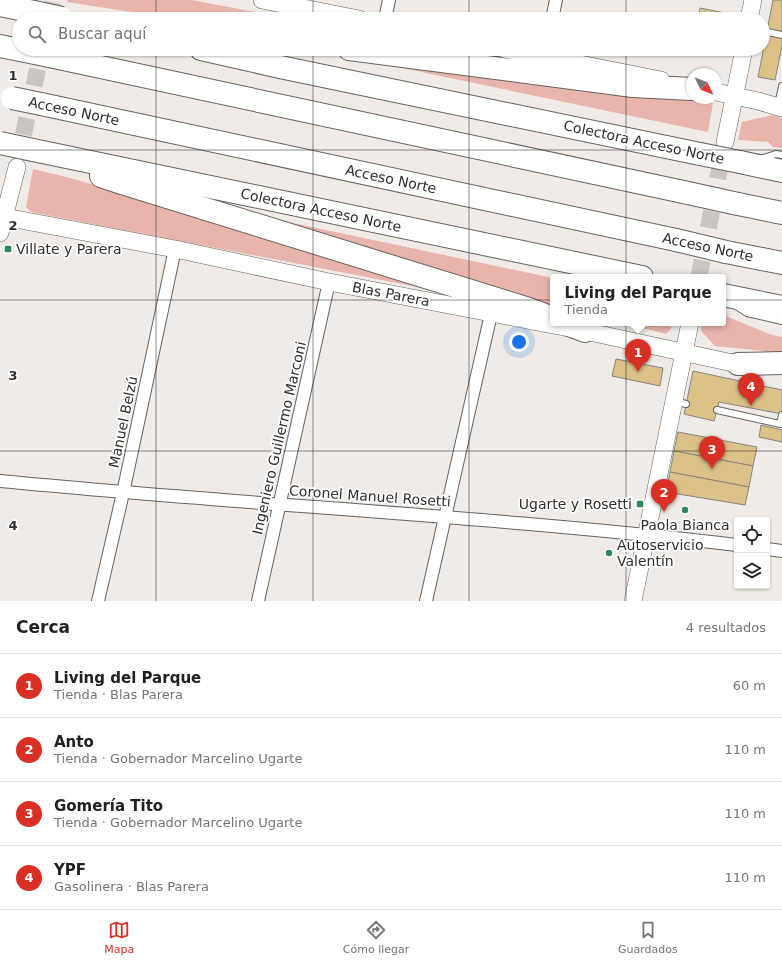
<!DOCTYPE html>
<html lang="es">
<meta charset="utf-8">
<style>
body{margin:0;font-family:"DejaVu Sans",sans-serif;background:#f6f6f6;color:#202124}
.controls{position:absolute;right:12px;bottom:12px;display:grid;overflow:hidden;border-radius:4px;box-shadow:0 1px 3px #0004}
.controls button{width:36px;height:36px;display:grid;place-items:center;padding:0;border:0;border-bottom:1px solid #e0e0e0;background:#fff;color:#202124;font:20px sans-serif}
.compass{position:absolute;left:686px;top:68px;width:36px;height:36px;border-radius:50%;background:#fff;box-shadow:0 1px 3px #0004;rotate:133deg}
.you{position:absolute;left:519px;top:342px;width:14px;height:14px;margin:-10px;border:3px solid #fff;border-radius:50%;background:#1a73e8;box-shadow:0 0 0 6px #1a73e833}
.badge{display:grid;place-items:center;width:26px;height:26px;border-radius:50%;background:#d93025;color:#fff;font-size:13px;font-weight:700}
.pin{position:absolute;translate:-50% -33px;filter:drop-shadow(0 1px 2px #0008)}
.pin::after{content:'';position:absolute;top:21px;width:14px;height:12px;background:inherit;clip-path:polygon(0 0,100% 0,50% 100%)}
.popup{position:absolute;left:550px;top:274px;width:176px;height:52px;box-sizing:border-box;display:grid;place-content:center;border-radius:4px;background:#fff;filter:drop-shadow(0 1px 3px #0005);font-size:13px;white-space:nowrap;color:#757577}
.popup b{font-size:15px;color:#202124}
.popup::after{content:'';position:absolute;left:50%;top:100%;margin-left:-8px;border:8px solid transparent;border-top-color:#fff}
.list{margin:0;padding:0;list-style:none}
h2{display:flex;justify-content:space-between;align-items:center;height:52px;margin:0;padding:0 16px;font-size:17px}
h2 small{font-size:13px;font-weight:400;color:#757577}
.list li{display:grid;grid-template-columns:26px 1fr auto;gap:12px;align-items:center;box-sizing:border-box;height:64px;padding:0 16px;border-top:1px solid #e0e0e0}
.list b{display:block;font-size:15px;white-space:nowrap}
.list p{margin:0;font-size:13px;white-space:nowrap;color:#757577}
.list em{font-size:13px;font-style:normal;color:#757577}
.icon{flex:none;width:22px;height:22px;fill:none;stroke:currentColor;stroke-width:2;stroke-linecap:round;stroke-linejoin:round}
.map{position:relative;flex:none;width:782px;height:601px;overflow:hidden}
.search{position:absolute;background:#fff;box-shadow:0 1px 3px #0004;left:12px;right:12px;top:12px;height:44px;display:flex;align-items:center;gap:10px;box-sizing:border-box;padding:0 14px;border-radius:22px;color:#757577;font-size:15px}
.sheet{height:308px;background:#fff}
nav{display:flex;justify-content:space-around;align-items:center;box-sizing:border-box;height:56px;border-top:1px solid #e0e0e0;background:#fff;font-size:11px;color:#757577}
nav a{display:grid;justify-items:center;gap:2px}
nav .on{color:#d93025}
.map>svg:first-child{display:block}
.green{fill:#e9b5aa}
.building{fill:#dcc288;stroke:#878580}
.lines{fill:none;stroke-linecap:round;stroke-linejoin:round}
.secondary-tunnel{stroke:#cac5c1;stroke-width:17;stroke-dasharray:17 8;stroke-linecap:butt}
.lane-casing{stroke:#67635f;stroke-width:8}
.street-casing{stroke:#67635f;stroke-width:14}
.secondary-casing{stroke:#67635f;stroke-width:18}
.highway-casing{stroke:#67635f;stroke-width:24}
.lane{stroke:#fff;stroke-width:6}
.street{stroke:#fff;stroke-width:12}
.secondary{stroke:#fff;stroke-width:17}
.highway{stroke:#fff;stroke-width:22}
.highway-bridge-casing{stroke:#67635f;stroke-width:24;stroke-linecap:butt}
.highway-bridge{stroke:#fff;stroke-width:22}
.grid{fill:none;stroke:#302e2c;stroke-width:1;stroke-opacity:0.55}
.poi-dot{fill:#2c885e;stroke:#fff;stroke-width:1.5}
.labels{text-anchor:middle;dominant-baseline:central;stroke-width:3.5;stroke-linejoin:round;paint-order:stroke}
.street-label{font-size:14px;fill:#302e2c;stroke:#fff}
.poi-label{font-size:14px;fill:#302e2c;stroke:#fff;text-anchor:start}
.grid-label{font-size:13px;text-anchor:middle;font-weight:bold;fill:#302e2c;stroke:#fff;stroke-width:3.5;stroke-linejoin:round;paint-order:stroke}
</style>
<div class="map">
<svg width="782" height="601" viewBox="0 0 782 601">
<rect width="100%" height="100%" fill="#f0ebe6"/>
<!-- green -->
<g class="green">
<path d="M68 0H192L291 19H196L125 11 67 2Z"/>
<path d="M340 55 706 100 713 103 708 132Z"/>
<path d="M773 115 782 118V148L773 147 768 142 738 140 742 122Z"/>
<path d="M33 169 74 179 171 208 433 290 31 212 26 207Z"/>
<path d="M236 211 553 278V305Z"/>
<path d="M723 315 772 335 782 337V353L715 346 701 331 702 323H723Z"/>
<path d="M622 323H672L671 329 666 334Z"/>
</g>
<!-- building -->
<g class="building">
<path d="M773 0H782V46L775 80 758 77Z"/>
<path d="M700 8 725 13 724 19H698Z"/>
<path d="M616 359 663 368 660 386 612 376Z"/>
<path d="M693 371 782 390V414L719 402 714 421 684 414Z"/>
<path d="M761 425 782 430V442L759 437Z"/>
<path d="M678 432 757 447 753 466 674 451Z"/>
<path d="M674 451 753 466 749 487 670 472Z"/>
<path d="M670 472 749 487 745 505 666 492Z"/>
</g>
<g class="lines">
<!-- secondary-tunnel -->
<g class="secondary-tunnel">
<path d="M49 19 53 0"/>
<path d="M18 159 42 49"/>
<path d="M699 277 724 146"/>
</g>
<defs>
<g id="lane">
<path d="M763 31 782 35"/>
<path d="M778 105 782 86"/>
<path d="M760 159 776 154 782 155"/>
<path d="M736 306 747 313 782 321"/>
<path d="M674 401 686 404"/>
<path d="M717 410 780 424 782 415"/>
</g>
<g id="street">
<path d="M385 19 389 0"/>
<path d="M552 19 556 0"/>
<path d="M0 481C246 505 492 516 737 545"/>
<path d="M767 549 782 551"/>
<path d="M98 601 123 493 175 249"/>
<path d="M258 601 329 282"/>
<path d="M426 601 491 314"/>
</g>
<g id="secondary">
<path d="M262 0 359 19"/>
<path d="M749 19 753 0"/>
<path d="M504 49 661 80"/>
<path d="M716 92 758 101 782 108"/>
<path d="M725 142 744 49"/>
<path d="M0 216 175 249 329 282 585 331 751 367"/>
<path d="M0 233 17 167"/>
<path d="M633 601 690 323"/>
</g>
<g id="highway">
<path d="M0 5 34 12"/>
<path d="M0 46 25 51"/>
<path d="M201 49 280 67 700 154"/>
<path d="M349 49 633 86 692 89"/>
<path d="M54 57 688 193"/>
<path d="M41 104 676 240"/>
<path d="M33 150 642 277"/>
<path d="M740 162 782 171"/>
<path d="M101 176 122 183 529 309 553 318"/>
<path d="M738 204 782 213"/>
<path d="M726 252 782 263"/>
<path d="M723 295 782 307"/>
<path d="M564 323 585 331"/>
<path d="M738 364 782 363"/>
</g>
</defs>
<!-- lane casing -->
<use href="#lane" class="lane-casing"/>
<!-- street casing -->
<use href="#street" class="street-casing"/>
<!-- secondary casing -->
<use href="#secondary" class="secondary-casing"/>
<!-- highway casing -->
<use href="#highway" class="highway-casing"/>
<!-- lane -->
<use href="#lane" class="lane"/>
<!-- street -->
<use href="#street" class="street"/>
<!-- secondary -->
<use href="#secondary" class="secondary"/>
<!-- highway -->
<use href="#highway" class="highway"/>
<defs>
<g id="highway-bridge">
<path d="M34 12 62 18"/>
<path d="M25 51 54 57"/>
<path d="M12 98 41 104"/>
<path d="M0 143 33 150"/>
<path d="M700 154 740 162"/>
<path d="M688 193 738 204"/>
<path d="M676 240 726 252"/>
</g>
</defs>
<!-- highway-bridge casing -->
<use href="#highway-bridge" class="highway-bridge-casing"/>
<!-- highway-bridge -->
<use href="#highway-bridge" class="highway-bridge"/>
</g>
<!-- grid -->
<path class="grid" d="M156 0V19M313 0V19M469 0V19M626 0V19M156 49V601M313 49V601M469 49V601M626 49V601M0 150H782M0 300H782M0 451H782"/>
<!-- markers -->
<g class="poi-dot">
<rect x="4" y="245" width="8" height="8" rx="2"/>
<rect x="636" y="500" width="8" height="8" rx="2"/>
<circle cx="685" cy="510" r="4"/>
<circle cx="609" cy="553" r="4"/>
</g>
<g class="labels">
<!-- street labels -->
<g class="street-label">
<text transform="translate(74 111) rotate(12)">Acceso Norte</text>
<text transform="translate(644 142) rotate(12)">Colectora Acceso Norte</text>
<text transform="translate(391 179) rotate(12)">Acceso Norte</text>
<text transform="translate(321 210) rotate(12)">Colectora Acceso Norte</text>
<text transform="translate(708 247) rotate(12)">Acceso Norte</text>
<text transform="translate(391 294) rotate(11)">Blas Parera</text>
<text transform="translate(123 422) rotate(-78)">Manuel Belzú</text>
<text transform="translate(279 438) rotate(-77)">Ingeniero Guillermo Marconi</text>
<text transform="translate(370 496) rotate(4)">Coronel Manuel Rosetti</text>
</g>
<!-- poi labels -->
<g class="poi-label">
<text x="16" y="249">Villate y Parera</text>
<text x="632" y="504" text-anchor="end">Ugarte y Rosetti</text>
<text x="685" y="525" text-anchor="middle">Paola Bianca</text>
<text x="617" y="545">Autoservicio<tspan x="617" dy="16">Valentín</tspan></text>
</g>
</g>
<g class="grid-label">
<text x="13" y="80">1</text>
<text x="13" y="230">2</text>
<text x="13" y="380">3</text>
<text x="13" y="530">4</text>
</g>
</svg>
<div class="controls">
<button><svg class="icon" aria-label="locate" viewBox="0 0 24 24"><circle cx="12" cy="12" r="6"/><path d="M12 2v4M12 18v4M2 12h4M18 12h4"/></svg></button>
<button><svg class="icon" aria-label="layers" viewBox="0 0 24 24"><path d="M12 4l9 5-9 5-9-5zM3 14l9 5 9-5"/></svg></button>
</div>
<svg class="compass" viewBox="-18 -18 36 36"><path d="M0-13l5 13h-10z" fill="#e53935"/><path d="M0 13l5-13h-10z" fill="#757577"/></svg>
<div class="you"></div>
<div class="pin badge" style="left:638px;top:372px">1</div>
<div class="popup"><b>Living del Parque</b>Tienda</div>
<div class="pin badge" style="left:664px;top:512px">2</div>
<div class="pin badge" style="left:712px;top:469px">3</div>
<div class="pin badge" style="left:751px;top:406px">4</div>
<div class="search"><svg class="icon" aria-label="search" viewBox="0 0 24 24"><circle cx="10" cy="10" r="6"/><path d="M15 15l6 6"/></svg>Buscar aquí</div>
</div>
<section class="sheet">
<h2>Cerca<small>4 resultados</small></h2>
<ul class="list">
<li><span class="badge">1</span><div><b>Living del Parque</b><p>Tienda · Blas Parera</p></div><em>60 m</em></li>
<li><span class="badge">2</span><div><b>Anto</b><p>Tienda · Gobernador Marcelino Ugarte</p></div><em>110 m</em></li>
<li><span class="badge">3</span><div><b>Gomería Tito</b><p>Tienda · Gobernador Marcelino Ugarte</p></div><em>110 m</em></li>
<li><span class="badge">4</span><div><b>YPF</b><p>Gasolinera · Blas Parera</p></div><em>110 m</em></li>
</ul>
</section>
<nav>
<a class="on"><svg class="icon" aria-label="map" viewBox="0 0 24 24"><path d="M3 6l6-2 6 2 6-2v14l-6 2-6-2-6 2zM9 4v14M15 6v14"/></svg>Mapa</a>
<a><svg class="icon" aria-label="directions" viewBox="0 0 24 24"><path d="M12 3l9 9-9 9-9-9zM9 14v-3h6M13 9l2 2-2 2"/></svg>Cómo llegar</a>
<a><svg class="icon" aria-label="saved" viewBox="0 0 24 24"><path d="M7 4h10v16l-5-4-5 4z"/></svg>Guardados</a>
</nav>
